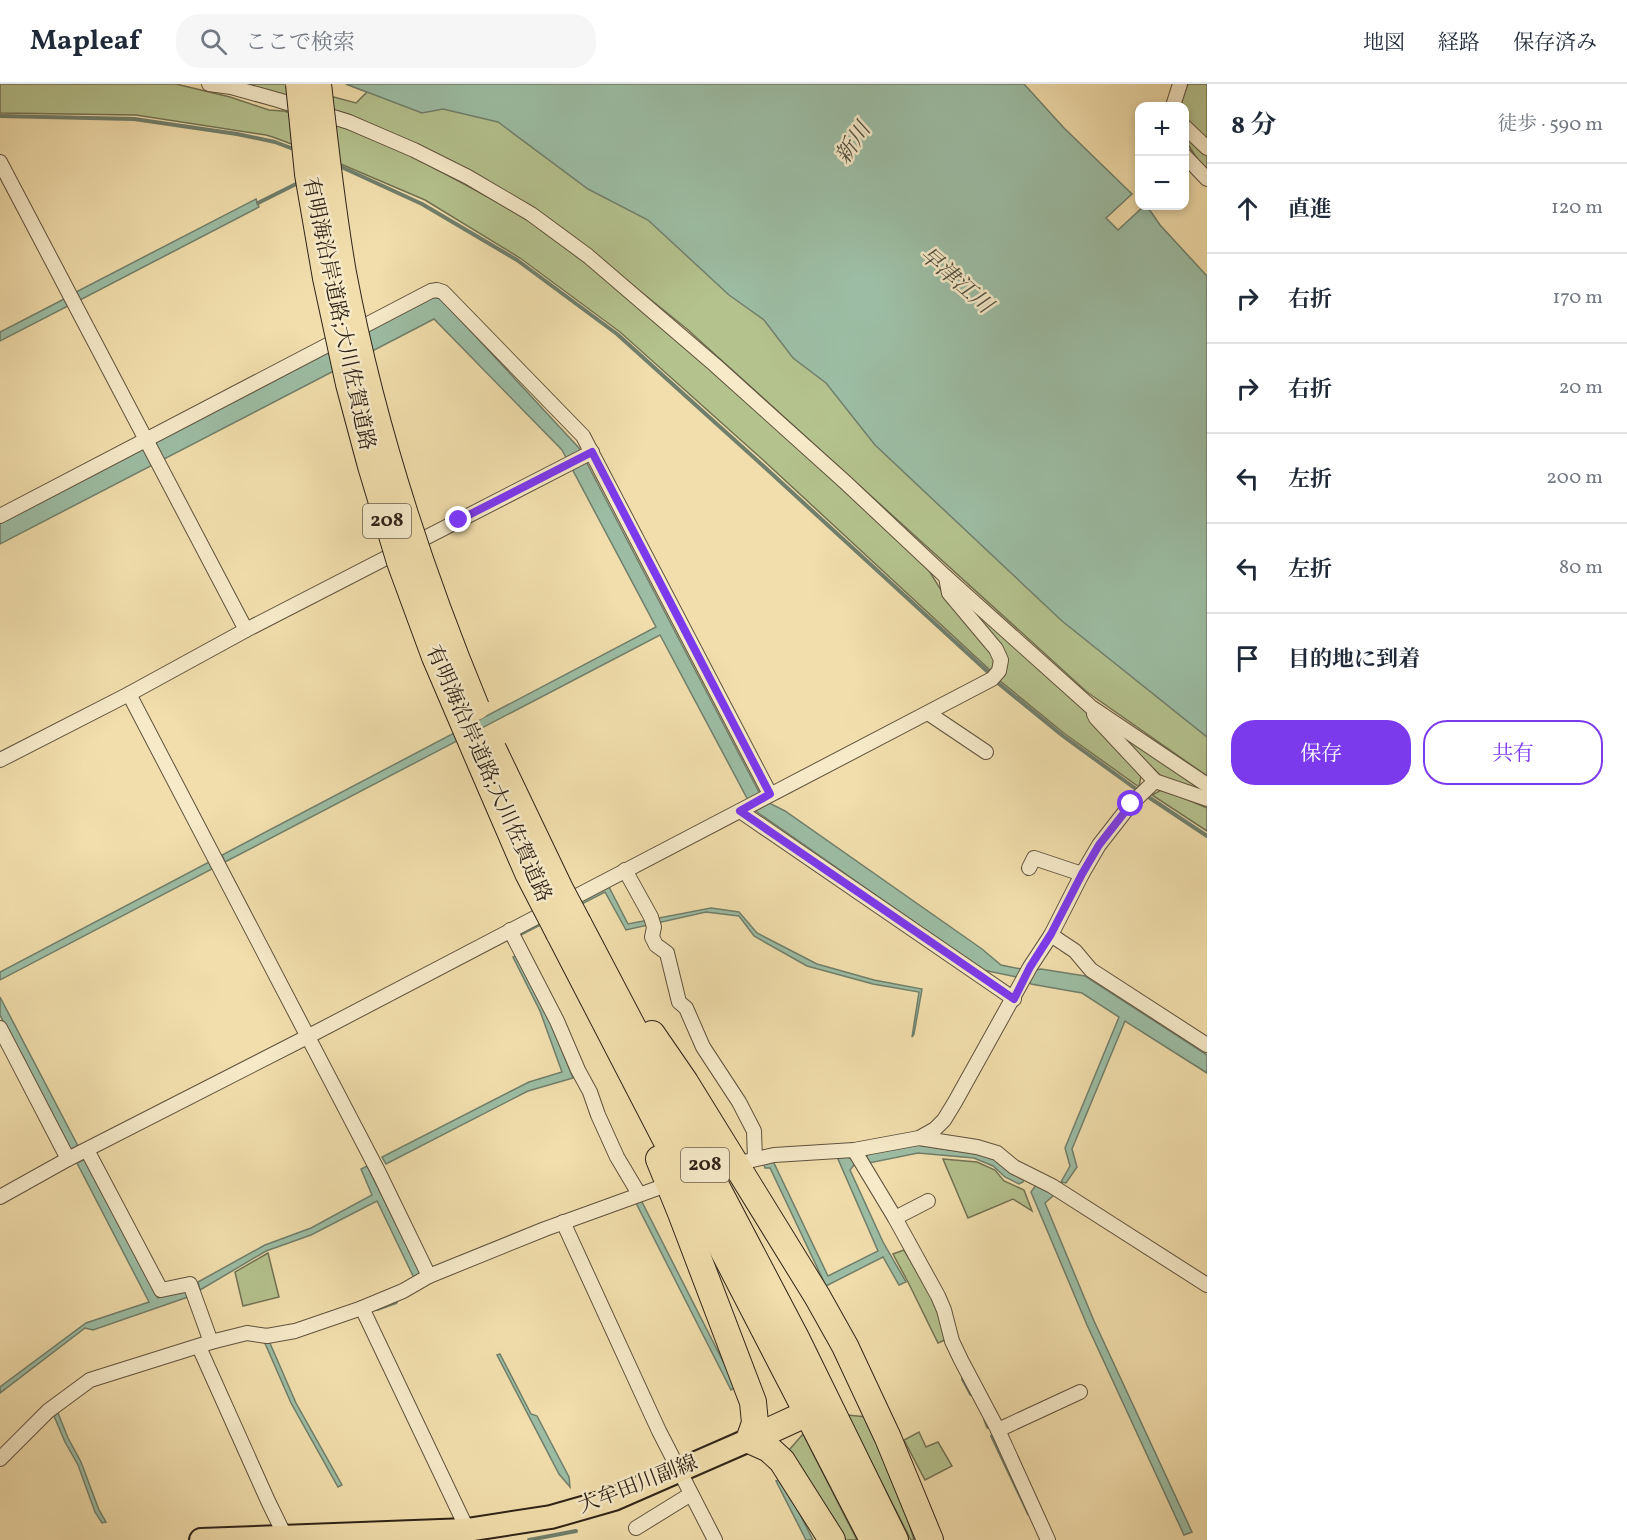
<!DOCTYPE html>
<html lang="ja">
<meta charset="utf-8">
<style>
body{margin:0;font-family:Vollkorn,"Noto Serif JP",serif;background:#f6f6f7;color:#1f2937}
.controls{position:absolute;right:18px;top:18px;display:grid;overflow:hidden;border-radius:12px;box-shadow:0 3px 9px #0003}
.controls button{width:54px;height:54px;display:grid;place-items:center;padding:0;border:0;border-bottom:2px solid #e0e1e3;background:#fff;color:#1f2937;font:30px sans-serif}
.stop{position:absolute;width:18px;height:18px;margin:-14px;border:4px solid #7c3aed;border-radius:50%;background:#fff}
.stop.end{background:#7c3aed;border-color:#fff;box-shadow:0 2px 6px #0008}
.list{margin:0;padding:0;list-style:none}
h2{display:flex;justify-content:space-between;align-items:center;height:78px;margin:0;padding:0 24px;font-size:26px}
h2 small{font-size:20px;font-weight:400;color:#747a83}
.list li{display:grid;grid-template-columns:39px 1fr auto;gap:18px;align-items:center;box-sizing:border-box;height:90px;padding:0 24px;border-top:2px solid #e0e1e3}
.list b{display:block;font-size:22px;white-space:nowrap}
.list em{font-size:20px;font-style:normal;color:#747a83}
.actions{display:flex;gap:12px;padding:18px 24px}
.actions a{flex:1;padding:14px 0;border:2px solid #7c3aed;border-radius:24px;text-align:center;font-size:21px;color:#7c3aed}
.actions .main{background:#7c3aed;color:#fff}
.icon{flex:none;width:33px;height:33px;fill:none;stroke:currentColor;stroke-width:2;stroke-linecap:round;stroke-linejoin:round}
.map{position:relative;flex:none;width:1207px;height:1456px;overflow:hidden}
header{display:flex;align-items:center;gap:36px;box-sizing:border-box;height:84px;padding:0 30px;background:#fff;border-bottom:2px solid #e0e1e3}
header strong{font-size:28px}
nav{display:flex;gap:33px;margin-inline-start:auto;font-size:21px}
.search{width:420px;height:54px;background:#f6f6f7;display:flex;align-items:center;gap:15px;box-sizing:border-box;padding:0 21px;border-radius:24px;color:#747a83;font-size:22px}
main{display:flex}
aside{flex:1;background:#fff}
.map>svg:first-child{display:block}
.green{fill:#b4c28e;stroke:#727253;stroke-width:1.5}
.water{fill:#9cbda4;stroke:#707f6c;stroke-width:1.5}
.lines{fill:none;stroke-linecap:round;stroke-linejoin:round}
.stream{stroke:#707f6c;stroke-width:4}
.minor-casing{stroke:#60523d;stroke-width:16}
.primary-casing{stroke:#2f2318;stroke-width:26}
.motorway-casing{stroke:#2f2318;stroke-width:28}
.minor{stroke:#f6eac9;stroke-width:14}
.primary{stroke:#f1deac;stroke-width:22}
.motorway{stroke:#f1deac;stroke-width:26}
.motorway-bridge-casing{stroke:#2f2318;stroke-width:28;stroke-linecap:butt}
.motorway-bridge{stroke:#f1deac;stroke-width:26}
.route{stroke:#7c3aed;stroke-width:8}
.labels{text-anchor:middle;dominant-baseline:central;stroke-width:5;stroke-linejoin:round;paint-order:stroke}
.shield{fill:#f6eac9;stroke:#6b5f4d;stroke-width:1.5}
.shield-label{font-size:20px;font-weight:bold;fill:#2f2318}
.street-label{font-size:21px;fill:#2f2318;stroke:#f6eac9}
.water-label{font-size:22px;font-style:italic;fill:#505142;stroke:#f6eac9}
</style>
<header>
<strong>Mapleaf</strong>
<div class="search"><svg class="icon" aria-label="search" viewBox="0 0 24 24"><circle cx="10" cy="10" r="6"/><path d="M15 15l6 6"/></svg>ここで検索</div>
<nav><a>地図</a><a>経路</a><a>保存済み</a></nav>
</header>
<main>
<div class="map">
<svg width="1207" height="1456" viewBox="0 0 1207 1456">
<rect width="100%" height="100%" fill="#f1deac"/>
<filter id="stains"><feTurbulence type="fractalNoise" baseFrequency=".00333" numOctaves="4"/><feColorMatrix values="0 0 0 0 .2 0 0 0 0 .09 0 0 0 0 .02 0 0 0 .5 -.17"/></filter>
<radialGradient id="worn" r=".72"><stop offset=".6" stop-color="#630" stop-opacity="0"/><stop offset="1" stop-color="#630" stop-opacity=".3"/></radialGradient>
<!-- green -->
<g class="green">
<path d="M0 0H176L230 13 269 26 283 27 326 36 414 73 523 132 635 216 923 477 941 506 990 564 995 578 991 587 762 375 620 248 520 174 425 116 301 63C289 60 278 54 266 51L136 31 0 29Z"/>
<path d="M240 0H285L356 19 367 8 346 0H471L658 123 1207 641V692L1087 608 687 245 589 166 527 121 435 69 351 31 257 3Z"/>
<path d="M1188 0H1207V86L1200 79 1185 56 1184 22H1181V15Z"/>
<path d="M962 516 1084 624 1141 692 1139 703 1065 650 999 596 1007 582 1002 566Z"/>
<path d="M1109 641 1207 708V711L1161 692Z"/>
<path d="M1163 705 1207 724V747L1152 711Z"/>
<path d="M943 1075 977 1078 995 1086 1004 1097 1024 1106 1032 1127 1013 1115 968 1134Z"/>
<path d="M904 1166 934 1217 947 1255 938 1259 909 1200 893 1170Z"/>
<path d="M268 1169 279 1213 243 1222 235 1188Z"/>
<path d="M847 1331 867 1333 892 1383 914 1456H911Z"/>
<path d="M919 1348 926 1363 938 1358 952 1382 925 1396 904 1356Z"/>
<path d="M803 1350 857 1456H843L789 1366Z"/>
</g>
<!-- water -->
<g class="water">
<path d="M346 0H1024L1064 44 1132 110 1106 134 1118 146 1144 122H1147L1160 141 1207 192V653L1062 537 875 361 826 299 793 274 764 236 729 211 648 136 588 105 498 38 443 25 422 29Z"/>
<path d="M256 115 259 123 80 216 76 208Z"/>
<path d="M434 213 441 215 579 364 760 710 767 718 785 727 982 865 1001 881 1031 887 1041 885 1085 892 1207 971V989L1125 937 1072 1065 1077 1083 1066 1099 1061 1098 1070 1082 1065 1064 1119 933 1082 909 1031 900 1027 895 983 886 757 728 748 716 660 551 225 778 222 771 656 543 562 366 434 235 0 460V439Z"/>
<path d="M64 215 68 222 0 257V248Z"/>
<path d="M209 778 212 785 0 896V888Z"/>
<path d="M608 801 628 840 711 824 739 828 757 849 817 880 874 896 922 905 914 950 912 953 919 908 873 900 807 882 754 852 739 832 706 828 626 846 605 808 521 851 519 847Z"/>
<path d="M519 870 545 924 573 994 528 1007 386 1080 382 1073 529 998 562 988 540 927 513 873Z"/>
<path d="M0 913 78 1062 70 1066 0 931Z"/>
<path d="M918 1061 989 1072 1001 1080 1010 1089 1024 1095 1023 1098 1019 1100 1005 1093 993 1082 974 1074 918 1069 869 1079 866 1074 868 1070Z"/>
<path d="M845 1071 854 1077V1081L850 1086 883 1158 906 1198 899 1201 883 1173 826 1202 770 1084H765L763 1078 773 1077 828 1192 878 1167 838 1075Z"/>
<path d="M85 1075 158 1214 186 1207 188 1213 93 1246 85 1244 0 1309V1303L86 1239 149 1218 77 1079Z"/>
<path d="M367 1082 421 1190 414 1194 377 1117 311 1151 266 1167 200 1206 198 1198 265 1161 311 1144 372 1111 361 1085Z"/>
<path d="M1036 1101 1053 1109V1112L1045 1119 1094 1237 1192 1448 1184 1451 1087 1241 1031 1108Z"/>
<path d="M640 1114 736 1303 731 1306 635 1117Z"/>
<path d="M264 1257H269L296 1319 342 1401 338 1403 291 1319Z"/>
<path d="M500 1270 531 1330 537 1332 569 1393 570 1403 559 1390 497 1271Z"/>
<path d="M58 1329 68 1354 81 1378 99 1426 106 1438 102 1439 95 1428 78 1381 65 1358 54 1332Z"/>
<path d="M782 1395 813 1456H806L776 1397Z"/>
</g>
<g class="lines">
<!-- stream -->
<g class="stream">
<path d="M0 32 134 35 237 50 275 58 296 66"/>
<path d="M337 81 422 120 517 176 617 250 760 379 988 588"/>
<path d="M258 119 300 98"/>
<path d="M998 599 1063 652 1136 705"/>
<path d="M1150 714 1207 752"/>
<path d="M377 1225 396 1218"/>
<path d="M963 1295 971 1310"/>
<path d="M985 1335 988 1343"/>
<path d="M992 1352 1029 1430"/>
<path d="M529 1456 576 1447"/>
</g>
<defs>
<g id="minor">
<path d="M209 0 231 3 278 16 349 38 414 66 468 93 531 130 588 172 715 281 845 398 946 493 1091 623 1207 701"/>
<path d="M1173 22 1180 0"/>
<path d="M1184 42 1207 64"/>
<path d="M1184 71 1207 95"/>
<path d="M0 78 246 546"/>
<path d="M0 432 431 207 437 206 443 208 583 352 770 710"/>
<path d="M129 610 379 1089 429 1192"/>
<path d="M928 629 986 668"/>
<path d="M1094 630 1096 634 1155 697 1207 715"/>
<path d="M0 676 129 610 246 546 592 368"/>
<path d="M740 727 1014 915"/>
<path d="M1029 784 1034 774 1082 790"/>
<path d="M625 786 651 833 654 843 652 853 656 861 667 869 679 918 686 924 703 963 739 1018 754 1047 755 1075"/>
<path d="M510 846 557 937 578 986 590 1008 598 1031 617 1073 639 1110"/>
<path d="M1051 851 1075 867 1091 886 1207 961"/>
<path d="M0 944 68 1075"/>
<path d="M919 1054 977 1063 997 1069 1014 1083 1052 1102 1207 1201"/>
<path d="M87 1066 161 1206 190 1200 211 1258"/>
<path d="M854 1066 895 1134 938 1212 944 1226 952 1257 961 1276 998 1346 1048 1456"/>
<path d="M744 1078 774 1071 854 1066 919 1054 935 1045 944 1036 955 1018 1030 883 1051 851 1082 790 1099 761 1131 720 1155 697"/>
<path d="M0 1113 68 1075 309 952 992 595 999 587 1001 576 996 565 949 509 946 493"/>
<path d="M895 1134 928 1117"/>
<path d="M563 1138 659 1347 715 1456"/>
<path d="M362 1224 470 1451"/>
<path d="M199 1263 268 1417 287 1456"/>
<path d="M998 1346 1080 1308"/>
<path d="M0 1375 48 1327 90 1296 211 1258 247 1249 267 1252 295 1247 362 1224 403 1207 429 1192 545 1145 661 1103"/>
<path d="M636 1444 691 1410"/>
</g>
<path id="primary" d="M201 1456 467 1446 551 1433 614 1415 749 1356"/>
<g id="motorway">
<path d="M578 839 796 1254 895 1456"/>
<path d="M559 849 873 1456"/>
<path d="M652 950 685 998 817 1212 845 1262 888 1354 930 1456"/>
<path d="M659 1075 681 1129 753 1318 755 1339 749 1356"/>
<path d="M749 1356 769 1365 782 1377 832 1456"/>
<path d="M749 1356 797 1334"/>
</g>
</defs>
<!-- minor casing -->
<use href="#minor" class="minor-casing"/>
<!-- primary casing -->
<use href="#primary" class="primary-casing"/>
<!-- motorway casing -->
<use href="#motorway" class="motorway-casing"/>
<!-- minor -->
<use href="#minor" class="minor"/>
<!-- primary -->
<use href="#primary" class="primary"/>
<!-- motorway -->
<use href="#motorway" class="motorway"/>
<defs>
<g id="motorway-bridge">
<path d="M299 0 308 90 326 194 349 300 371 382 400 478 435 573 483 685 528 789 559 849"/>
<path d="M318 0C325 63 332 126 343 189 371 337 418 483 476 623"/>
<path d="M493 665 560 805 578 839"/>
</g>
</defs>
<!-- motorway-bridge casing -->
<use href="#motorway-bridge" class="motorway-bridge-casing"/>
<!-- motorway-bridge -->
<use href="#motorway-bridge" class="motorway-bridge"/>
</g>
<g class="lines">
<!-- route -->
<path class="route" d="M459 436 592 368 770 710 740 727 1014 915 1030 883 1051 850 1082 790 1099 761 1131 720"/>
</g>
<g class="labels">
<!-- shield labels -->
<g class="shield">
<rect x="363" y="420" width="48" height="34" rx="4.5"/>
<rect x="681" y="1064" width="48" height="34" rx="4.5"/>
</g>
<g class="shield-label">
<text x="387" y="437">208</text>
<text x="705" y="1081">208</text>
</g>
<!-- street labels -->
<g class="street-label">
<text transform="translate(338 230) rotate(78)">有明海沿岸道路;大川佐賀道路</text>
<text transform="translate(488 690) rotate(66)">有明海沿岸道路;大川佐賀道路</text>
<text transform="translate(638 1401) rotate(-21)">大牟田川副線</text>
</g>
<!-- water labels -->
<g class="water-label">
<text transform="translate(854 60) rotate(-56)">新川</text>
<text transform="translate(955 197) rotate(41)">早津江川</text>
</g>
</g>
<rect width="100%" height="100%" filter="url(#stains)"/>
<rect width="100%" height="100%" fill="url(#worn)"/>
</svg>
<div class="controls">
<button>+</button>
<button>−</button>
</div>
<div class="stop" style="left:1131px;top:720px"></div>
<div class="stop end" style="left:459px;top:436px"></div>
</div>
<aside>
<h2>8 分<small>徒歩 · 590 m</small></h2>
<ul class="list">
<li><svg class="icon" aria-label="ahead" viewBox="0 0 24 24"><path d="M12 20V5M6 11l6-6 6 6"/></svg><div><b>直進</b></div><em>120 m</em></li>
<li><svg class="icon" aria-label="right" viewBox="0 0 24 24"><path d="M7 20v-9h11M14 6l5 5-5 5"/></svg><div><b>右折</b></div><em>170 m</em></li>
<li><svg class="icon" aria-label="right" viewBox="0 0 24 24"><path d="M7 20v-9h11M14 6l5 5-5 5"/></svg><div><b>右折</b></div><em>20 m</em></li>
<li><svg class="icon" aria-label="left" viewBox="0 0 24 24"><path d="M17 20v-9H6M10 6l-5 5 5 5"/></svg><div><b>左折</b></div><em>200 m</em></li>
<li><svg class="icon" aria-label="left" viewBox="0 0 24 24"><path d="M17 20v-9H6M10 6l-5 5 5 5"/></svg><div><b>左折</b></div><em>80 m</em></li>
<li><svg class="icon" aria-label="arrive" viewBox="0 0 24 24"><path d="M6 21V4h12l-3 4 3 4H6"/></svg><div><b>目的地に到着</b></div></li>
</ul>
<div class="actions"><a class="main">保存</a><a>共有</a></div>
</aside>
</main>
